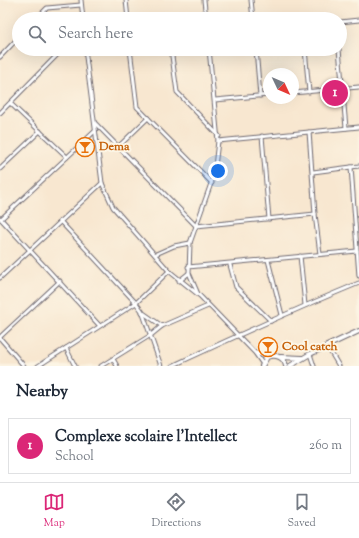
<!DOCTYPE html>
<style>
body{margin:0;font-family:"Sorts Mill Goudy",serif;background:#f6f6f7;color:#1f2937}
.compass{position:absolute;left:263px;top:68px;width:36px;height:36px;border-radius:50%;background:#fff;box-shadow:0 4px 16px #0002;rotate:134deg}
.you{position:absolute;left:218px;top:171px;width:14px;height:14px;margin:-10px;border:3px solid #fff;border-radius:50%;background:#1a73e8;box-shadow:0 0 0 6px #1a73e833}
.badge{display:grid;place-items:center;width:26px;height:26px;border-radius:50%;background:#db2777;color:#fff;font-size:13px;font-weight:700}
.pin{position:absolute;translate:-50% -50%;border:2px solid #fff;box-shadow:0 1px 4px #0006}
.list{margin:0;padding:0;list-style:none}
h2{display:flex;justify-content:space-between;align-items:center;height:52px;margin:0;padding:0 16px;font-size:17px}
h2 small{font-size:13px;font-weight:400;color:#747a83}
.list li{display:grid;grid-template-columns:26px 1fr auto;gap:12px;align-items:center;box-sizing:border-box;height:56px;margin:0 8px 8px;padding:0 8px;border:1px solid #e0e1e3;border-radius:0px}
.list b{display:block;font-size:15px;white-space:nowrap}
.list p{margin:0;font-size:13px;white-space:nowrap;color:#747a83}
.list em{font-size:13px;font-style:normal;color:#747a83}
.icon{flex:none;width:22px;height:22px;fill:none;stroke:currentColor;stroke-width:2;stroke-linecap:round;stroke-linejoin:round}
.map{position:relative;flex:none;width:359px;height:366px;overflow:hidden}
.search{position:absolute;background:#fff;box-shadow:0 4px 16px #0002;left:12px;right:12px;top:12px;height:44px;display:flex;align-items:center;gap:10px;box-sizing:border-box;padding:0 14px;border-radius:22px;color:#747a83;font-size:15px}
.sheet{height:116px;background:#fff}
nav{display:flex;justify-content:space-around;align-items:center;box-sizing:border-box;height:56px;border-top:1px solid #e0e1e3;background:#fff;font-size:11px;color:#747a83}
nav a{display:grid;justify-items:center;gap:2px}
nav .on{color:#db2777}
.map>svg:first-child{display:block}
.lines{fill:none;stroke-linecap:round;stroke-linejoin:round}
.street-casing{stroke:#6d676f;stroke-width:5}
.secondary-casing{stroke:#6d676f;stroke-width:6}
.street{stroke:#fff;stroke-width:3}
.secondary{stroke:#fff;stroke-width:4}
.labels{text-anchor:middle;dominant-baseline:central;stroke-width:4;stroke-linejoin:round;paint-order:stroke}
.food-label{font-size:12px;font-weight:bold;fill:#c56008;stroke:#fcf5e5;text-anchor:start}
</style>
<div class="map">
<svg width="359" height="366" viewBox="0 0 359 366">
<rect width="100%" height="100%" fill="#fcf5e5"/>
<filter id="ink" filterUnits="userSpaceOnUse"><feTurbulence type="fractalNoise" baseFrequency=".025" numOctaves="2"/><feDisplacementMap in="SourceGraphic" scale="8" xChannelSelector="R" yChannelSelector="G"/><feConvolveMatrix kernelMatrix="1 2 1 2 8 2 1 2 1" color-interpolation-filters="sRGB"/></filter>
<filter id="wash" filterUnits="userSpaceOnUse"><feTurbulence type="fractalNoise" baseFrequency=".012" numOctaves="4" result="noise"/><feDisplacementMap in="SourceGraphic" scale="16" xChannelSelector="R" yChannelSelector="G"/><feGaussianBlur stdDeviation="0.9" result="paint"/><feColorMatrix in="noise" values="0 0 0 0 0 0 0 0 0 0 0 0 0 0 0 0 0 1.4 0 .05"/><feComposite in="paint" operator="in"/></filter>
<g filter="url(#wash)">
<rect width="100%" height="100%" fill="#f8e7d0"/>
</g>
<g filter="url(#ink)">
<g class="lines">
<defs>
<g id="street">
<path d="M81 0 83 19"/>
<path d="M126 0 128 19"/>
<path d="M204 0 206 19"/>
<path d="M251 0 253 19"/>
<path d="M36 19 47 8 81 5"/>
<path d="M340 22 359 20"/>
<path d="M85 49 102 183 113 207 169 271 200 296 255 353 262 363"/>
<path d="M130 49 137 107 212 183"/>
<path d="M171 49 177 92 219 136"/>
<path d="M256 49 260 96"/>
<path d="M305 49 309 92"/>
<path d="M339 49 346 128"/>
<path d="M0 57 19 37"/>
<path d="M293 93 359 87"/>
<path d="M215 100 269 95"/>
<path d="M10 103 67 157"/>
<path d="M0 113 63 49"/>
<path d="M95 123 196 226 315 214"/>
<path d="M309 132 315 214 320 254"/>
<path d="M262 136 269 219"/>
<path d="M218 141 359 127"/>
<path d="M118 147 148 118"/>
<path d="M351 167 359 276"/>
<path d="M0 169 40 131"/>
<path d="M313 172 359 166"/>
<path d="M0 218 99 325"/>
<path d="M1 219 95 131"/>
<path d="M60 221 136 303 142 311 161 366"/>
<path d="M156 254 174 246 190 243"/>
<path d="M300 256 305 305"/>
<path d="M268 260 282 315"/>
<path d="M230 265 236 287 271 321"/>
<path d="M188 267 357 251"/>
<path d="M0 278 102 183"/>
<path d="M179 281 189 273"/>
<path d="M198 294 189 273 190 243 214 175 218 141 209 49"/>
<path d="M142 312 162 326"/>
<path d="M0 337 60 281"/>
<path d="M0 338 24 366"/>
<path d="M327 346 339 366"/>
<path d="M66 348 75 366"/>
<path d="M256 353 267 357"/>
<path d="M310 354 314 366"/>
<path d="M113 359 117 366"/>
<path d="M38 366 136 303 169 271"/>
<path d="M101 366 151 335 162 326 208 306"/>
<path d="M172 366C234 337 296 309 359 283"/>
</g>
<g id="secondary">
<path d="M281 357 302 358"/>
<path d="M262 366 267 357C276 354 284 357 286 366"/>
<path d="M290 366 310 354 359 331"/>
</g>
</defs>
<!-- street casing -->
<use href="#street" class="street-casing"/>
<!-- secondary casing -->
<use href="#secondary" class="secondary-casing"/>
<!-- street -->
<use href="#street" class="street"/>
<!-- secondary -->
<use href="#secondary" class="secondary"/>
</g>
</g>
<!-- icons -->
<defs>
<symbol id="bar-ring" viewBox="-11 -11 22 22"><circle r="9.5" fill="#fcf5e5" stroke="#e8710a" stroke-width="1.5"/><path d="M-6-5H6L.8 .8V4.5H3.5V6h-7V4.5H-.8V.8Z" fill="#e8710a"/></symbol>
</defs>
<g fill-rule="evenodd">
<use href="#bar-ring" x="74" y="136" width="22" height="22"/>
<use href="#bar-ring" x="257" y="336" width="22" height="22"/>
</g>
<g class="labels">
<!-- food labels -->
<g class="food-label">
<text x="99" y="147">Dema</text>
<text x="282" y="347">Cool catch</text>
</g>
</g>
</svg>
<svg class="compass" viewBox="-18 -18 36 36"><path d="M0-13l5 13h-10z" fill="#e53935"/><path d="M0 13l5-13h-10z" fill="#747a83"/></svg>
<div class="you"></div>
<div class="pin badge" style="left:335px;top:93px">1</div>
<div class="search"><svg class="icon" aria-label="search" viewBox="0 0 24 24"><circle cx="10" cy="10" r="6"/><path d="M15 15l6 6"/></svg>Search here</div>
</div>
<section class="sheet">
<h2>Nearby<small></small></h2>
<ul class="list">
<li><span class="badge">1</span><div><b>Complexe scolaire l'Intellect</b><p>School</p></div><em>260 m</em></li>
</ul>
</section>
<nav>
<a class="on"><svg class="icon" aria-label="map" viewBox="0 0 24 24"><path d="M3 6l6-2 6 2 6-2v14l-6 2-6-2-6 2zM9 4v14M15 6v14"/></svg>Map</a>
<a><svg class="icon" aria-label="directions" viewBox="0 0 24 24"><path d="M12 3l9 9-9 9-9-9zM9 14v-3h6M13 9l2 2-2 2"/></svg>Directions</a>
<a><svg class="icon" aria-label="saved" viewBox="0 0 24 24"><path d="M7 4h10v16l-5-4-5 4z"/></svg>Saved</a>
</nav>
